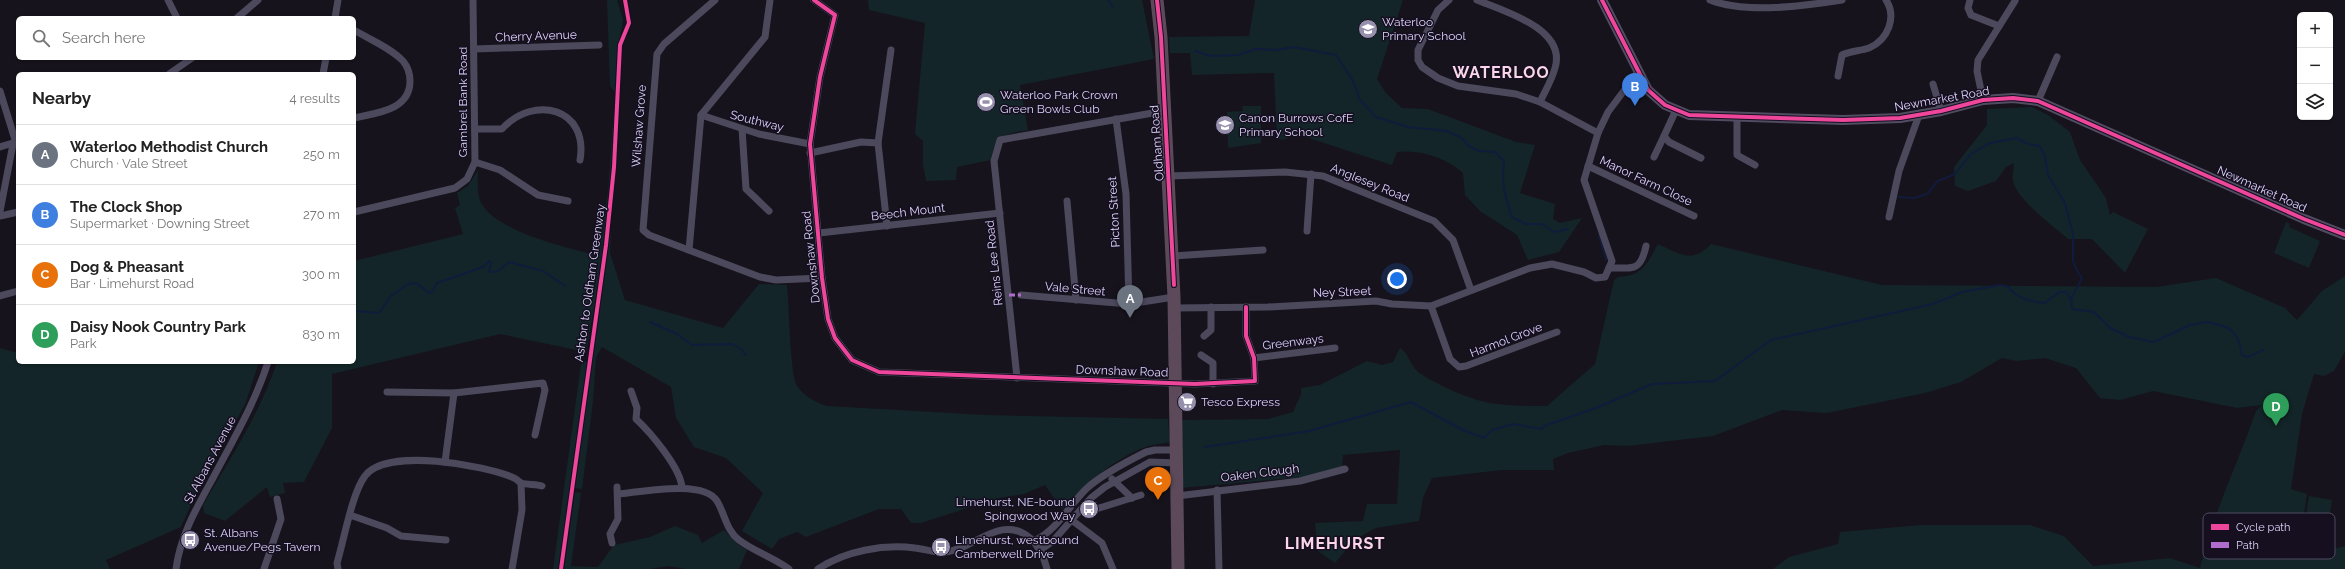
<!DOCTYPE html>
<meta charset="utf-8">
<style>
body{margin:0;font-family:Raleway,sans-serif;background:#f6f6f6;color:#222}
.controls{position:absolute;right:12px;top:12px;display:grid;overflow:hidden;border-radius:6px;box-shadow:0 1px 3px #0004}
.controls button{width:36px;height:36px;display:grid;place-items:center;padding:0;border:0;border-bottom:1px solid #e0e0e0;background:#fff;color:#222;font:20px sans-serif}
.you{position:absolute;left:1397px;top:279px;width:14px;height:14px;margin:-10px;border:3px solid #fff;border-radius:50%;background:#1a73e8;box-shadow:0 0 0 6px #1a73e833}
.badge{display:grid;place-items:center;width:26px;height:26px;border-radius:50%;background:#1a73e8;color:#fff;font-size:13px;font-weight:700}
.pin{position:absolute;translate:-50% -33px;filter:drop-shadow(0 1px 2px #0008)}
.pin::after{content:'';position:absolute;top:21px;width:14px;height:12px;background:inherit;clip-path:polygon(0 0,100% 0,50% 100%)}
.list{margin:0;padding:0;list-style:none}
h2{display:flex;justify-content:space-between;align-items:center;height:52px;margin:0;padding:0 16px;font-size:17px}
h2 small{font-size:13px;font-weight:400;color:#767676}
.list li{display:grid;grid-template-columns:26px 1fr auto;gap:12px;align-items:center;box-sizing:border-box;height:60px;padding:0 16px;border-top:1px solid #e0e0e0}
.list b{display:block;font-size:15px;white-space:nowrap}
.list p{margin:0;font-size:13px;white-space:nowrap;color:#767676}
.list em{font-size:13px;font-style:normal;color:#767676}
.icon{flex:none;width:22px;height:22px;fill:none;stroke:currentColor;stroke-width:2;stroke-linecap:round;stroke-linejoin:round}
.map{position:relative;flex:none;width:2345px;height:569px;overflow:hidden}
.search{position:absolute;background:#fff;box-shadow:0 1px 3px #0004;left:16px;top:16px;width:340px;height:44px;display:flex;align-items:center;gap:10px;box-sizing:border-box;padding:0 14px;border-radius:6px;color:#767676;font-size:15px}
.panel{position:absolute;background:#fff;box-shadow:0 1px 3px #0004;left:16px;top:72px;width:340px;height:292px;border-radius:6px}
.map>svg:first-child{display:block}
.green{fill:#132528}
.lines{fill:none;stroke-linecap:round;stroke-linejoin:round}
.stream{stroke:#111b3c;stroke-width:2}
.street{stroke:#4c495d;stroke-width:7}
.secondary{stroke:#514c62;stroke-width:10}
.highway{stroke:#5c4a5b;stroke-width:13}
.quiet{stroke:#b06ccc;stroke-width:3;stroke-dasharray:6 3;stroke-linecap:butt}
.cycleway-casing{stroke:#150f20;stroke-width:6}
.cycleway{stroke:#ed469a;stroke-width:4}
.labels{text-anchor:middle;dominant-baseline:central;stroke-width:3;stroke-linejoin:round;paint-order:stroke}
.poi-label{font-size:12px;fill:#ddd3fb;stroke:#150f20;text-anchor:start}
.street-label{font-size:12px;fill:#ddd3fb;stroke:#150f20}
.district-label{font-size:16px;font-weight:bold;letter-spacing:1px;fill:#fbd5e8;stroke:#150f20}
.key{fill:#150f20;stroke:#514a62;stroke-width:1}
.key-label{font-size:11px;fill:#ddd3fb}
</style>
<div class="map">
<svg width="2345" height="569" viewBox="0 0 2345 569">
<rect width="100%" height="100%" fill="#16131c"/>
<!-- green -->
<g class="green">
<path d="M607 0H617L623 20 619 43 612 175 598 286 586 352 500 334 332 374V428L304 482 283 483 285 493 270 497 267 487 225 521 204 513 203 505C230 459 260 413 277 362H354V261L463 234 455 208 460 205 457 193 468 186 478 170C478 178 477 189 479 197 486 229 563 246 591 254L598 248 608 192 615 92 610 86Z"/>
<path d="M868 0H1142L1154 59 1020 85 1028 130C1004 135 996 133 991 160L957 167 956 180 926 181 923 165V141L915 134 925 23 869 10Z"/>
<path d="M1255 0H1403L1377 79 1386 93 1402 108 1428 109 1516 142 1535 145 1520 193 1555 204 1553 219 1560 223 1582 218 1559 252 1528 260 1517 235 1480 211 1465 195 1463 173C1447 158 1420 149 1397 152L1392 165 1296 134 1284 140 1277 139 1274 73 1192 75 1190 53H1170L1169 37 1249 36Z"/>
<path d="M1242 106H1261V143L1228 148 1227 112 1243 111Z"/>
<path d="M2032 107 2048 115 2070 132 2080 160 2106 198 2110 215 2113 212 2148 229 2125 273 2092 239H2068C2053 226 2017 200 2013 181 2012 176 2014 168 2014 163L2006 167 1996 181 1968 191 1955 186 1954 167 1987 125V109Z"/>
<path d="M2286 222 2290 224 2289 227 2320 241 2309 268 2274 253Z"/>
<path d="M611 231 610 253 625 300 723 328 759 284 787 285C789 303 790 375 797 386 805 397 815 402 827 406L986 415 1168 419 1170 442C1160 444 1149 445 1140 449 1109 463 1084 485 1062 510L1045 485 1024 494 999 498 921 523H911L901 509H879L806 537 797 532 779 539 772 549 742 531 763 493 726 458 694 447 676 418 671 387 602 347 596 357 593 401 582 489 575 488 607 252Z"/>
<path d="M1658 244C1680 254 1692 264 1711 244L1882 285 2156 287 2216 278 2285 308 2297 320 2322 291 2345 276V352L2334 371 2324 376 2314 374 2302 414 2291 489 2307 494 2298 554 2305 557 2345 546V569H1773L1789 557 1838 544 1840 532 1921 525H2030L2064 536 2093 566 2170 558 2200 568C2213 513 2238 463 2256 411L2262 405 2237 408 2153 391 2120 400 2100 398 2076 368 2045 358 2016 361 2002 358 1961 382 1925 393 1827 413 1782 410 1713 436 1628 446 1604 445 1568 453 1553 459 1554 470H1502L1432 478 1423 498 1419 521 1376 528 1354 540 1335 563 1318 551 1315 523 1363 521 1367 504H1397L1400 450 1343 455 1342 468 1325 475 1181 488 1182 420 1268 419 1293 412 1301 394V388L1320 385 1367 361 1382 365 1393 362 1400 348C1410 354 1409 366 1421 374 1442 387 1472 401 1497 404 1514 406 1530 406 1547 406L1595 364 1614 280C1620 275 1624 277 1631 275 1645 271 1652 255 1658 244Z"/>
<path d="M0 348 18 353V362H259L245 405 204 476 181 527 106 560 110 569H0Z"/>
<path d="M587 361 559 569H553L581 364Z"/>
<path d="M575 492 581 493 571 566 598 567 614 545 650 537 675 526 698 535 702 543 724 530 739 545 747 550 739 569H686L668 566 650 569H564Z"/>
<path d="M2309 496 2332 500 2325 547 2302 543Z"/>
</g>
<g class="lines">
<!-- stream -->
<g class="stream">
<path d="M1108 0 1113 7"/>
<path d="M1195 51 1211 56 1238 55 1256 49 1277 50 1294 47 1336 55 1352 79 1360 100 1376 117 1408 127 1447 131 1460 137 1470 147 1480 151 1495 152 1504 161C1501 182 1505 197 1512 217L1526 224H1542L1554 232 1568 229"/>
<path d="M1899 197 1914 198 1927 194 1938 181 1955 174 1971 154 1990 143 2017 138 2028 144 2040 146 2045 157 2048 175 2065 203 2073 235V261L2077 271 2082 278 2071 299"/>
<path d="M1599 236 1606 260"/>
<path d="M354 311 379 313 391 296 408 284 416 283 429 293 432 292 437 283 483 267 489 261 491 263 489 271C498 275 502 267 509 262L543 271 565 286"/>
<path d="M650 322 677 334 692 345 732 344 741 349 746 355"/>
<path d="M1205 447 1309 431 1411 402 1463 430 1484 438 1492 430 1513 424 1542 429 1544 426 1596 408 1652 384 1715 381 1771 340 1933 304 1962 292 2000 285 2009 287C2015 298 2033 302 2045 303L2059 292H2066L2071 299 2072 309 2094 312 2110 328 2129 337 2154 342 2190 325 2207 322 2220 325 2230 329 2236 336 2240 344 2242 355 2248 357 2263 350"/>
</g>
<!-- street -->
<g class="street">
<path d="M168 0 177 18"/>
<path d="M715 0 664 44 657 54 643 230 649 235 760 277 776 280 822 278"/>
<path d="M814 0 835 15 820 77 810 144 822 278 828 319 835 338 852 360 879 372 1195 384 1255 381 1254 358 1246 336V307"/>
<path d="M1449 0 1438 10 1418 50V60L1422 67 1438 78 1458 86 1516 94 1540 102 1598 133"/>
<path d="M1477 0C1504 11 1567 29 1555 68 1552 80 1545 91 1540 102"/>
<path d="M1710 0C1746 14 1804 6 1842 0"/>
<path d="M1970 0 1968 8 1971 15 1999 26"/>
<path d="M237 18 258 0"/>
<path d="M335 18 338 0"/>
<path d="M354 30C369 39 391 48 403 61 408 67 410 74 410 81 410 111 375 113 354 118"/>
<path d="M474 49 599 45"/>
<path d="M169 74 192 58"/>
<path d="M323 74 326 58"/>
<path d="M1838 76 1842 55C1850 51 1860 51 1869 48 1888 40 1897 17 1886 0"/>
<path d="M1933 84 1941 111"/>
<path d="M0 91 16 143"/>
<path d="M1983 100 1977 71 1978 60 2015 1"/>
<path d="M2038 101 2057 57"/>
<path d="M1676 110 1664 136 1669 142 1701 158"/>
<path d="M701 115 759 134 810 144"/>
<path d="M1737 116V155L1755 165"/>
<path d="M1116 119 1126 194 1129 304"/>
<path d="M475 129H502C534 94 589 108 580 160"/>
<path d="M742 129 746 189 769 211"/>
<path d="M0 147 16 142"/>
<path d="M810 153 861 142 878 143"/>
<path d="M1654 157 1664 136"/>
<path d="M475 162 500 170 538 195 568 201"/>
<path d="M1588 166 1694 216"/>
<path d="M1169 176 1285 172 1323 176 1434 221 1453 240 1471 290"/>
<path d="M1067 201 1076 300"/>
<path d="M0 211 13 144"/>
<path d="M354 212 455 188 467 179 475 162 473 0"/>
<path d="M0 216 18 212"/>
<path d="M1889 217 1899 171 1919 115"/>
<path d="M887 226 878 143 891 50"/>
<path d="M1307 231 1311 174"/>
<path d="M819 233 1000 213"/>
<path d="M689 250 701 115 765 37 770 0"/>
<path d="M1173 256 1263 250"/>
<path d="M1609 268C1631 267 1640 274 1646 246"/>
<path d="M1021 295 1129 304 1174 297"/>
<path d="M0 296 18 291"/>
<path d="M1431 306 1450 359 1459 367 1466 366 1557 332"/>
<path d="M1175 308 1268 307 1376 301 1392 304 1431 306 1530 268 1552 264 1584 272 1596 278 1605 277 1612 261 1584 180 1598 133 1608 112 1638 72"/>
<path d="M1204 336 1211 330V307"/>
<path d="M1201 355 1213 363V384"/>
<path d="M1254 358 1335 348"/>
<path d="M1017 378 994 161 1000 140 1164 111"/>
<path d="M631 391 637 408 636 419C650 432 681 468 682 488"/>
<path d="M387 392 454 393 543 383 545 390 535 435"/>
<path d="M445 462 454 393"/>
<path d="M1112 479 1132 498"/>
<path d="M1217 490 1219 569"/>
<path d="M618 494C641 492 704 479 717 501 725 514 726 530 739 540 753 551 773 557 789 569"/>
<path d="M1177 496 1300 481 1345 469"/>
<path d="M1096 509 1141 495"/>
<path d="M350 515 387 528 401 536 446 540"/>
<path d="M1069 518 1102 543 1113 569"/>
<path d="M1034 541C1057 530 1068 507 1086 489 1100 476 1128 461 1146 452L1155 450H1177"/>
<path d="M612 543 610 534 618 519 617 487"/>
<path d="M1040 550 1053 541 1091 498 1105 487 1150 462 1177 463"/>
<path d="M176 569C180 536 197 507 213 478 233 440 255 403 268 362"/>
<path d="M264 569 281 519 277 499"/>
<path d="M338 569 337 563C344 540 352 493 365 476 386 447 485 465 514 478 517 479 519 482 521 483 527 485 536 484 542 486"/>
<path d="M512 569 522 510 521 483"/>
<path d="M818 569C845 551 883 544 915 548 925 549 934 553 945 552 973 550 1001 513 1030 538 1039 546 1044 557 1047 569"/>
</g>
<!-- secondary -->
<path class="secondary" d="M1602 0 1648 90 1665 105 1689 115 1843 120 1900 118 1941 111 1983 100 2013 98 2038 101 2304 219 2345 235"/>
<!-- highway -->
<path class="highway" d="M1157 0 1161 37 1174 297 1178 569"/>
<!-- quiet -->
<path class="quiet" d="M1009 295H1021"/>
<defs>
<g id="cycleway">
<path d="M814 0 835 15 820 77 810 144 822 278 828 319 835 338 852 360 879 372 1195 384 1255 381 1254 358 1246 336V307"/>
<path d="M1157 0 1161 37 1174 285"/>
<path d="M1602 0 1648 90 1665 105 1689 115 1843 120 1900 118 1941 111 1983 100 2013 98 2038 101 2304 219 2345 235"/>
<path d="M561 569 606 245 614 167 620 45 629 23 625 0"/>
</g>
</defs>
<!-- cycleway casing -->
<use href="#cycleway" class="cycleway-casing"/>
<!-- cycleway -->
<use href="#cycleway" class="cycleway"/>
</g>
<!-- icons -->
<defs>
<symbol id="school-disc" viewBox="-11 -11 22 22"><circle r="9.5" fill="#9790ad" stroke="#150f20"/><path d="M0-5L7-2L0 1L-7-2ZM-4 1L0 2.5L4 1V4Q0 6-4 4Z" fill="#fff"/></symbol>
<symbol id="stadium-disc" viewBox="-11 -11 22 22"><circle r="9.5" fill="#9790ad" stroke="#150f20"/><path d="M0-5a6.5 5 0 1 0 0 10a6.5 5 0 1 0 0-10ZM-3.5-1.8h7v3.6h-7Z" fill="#fff"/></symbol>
<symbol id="supermarket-disc" viewBox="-11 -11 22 22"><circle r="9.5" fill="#9790ad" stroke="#150f20"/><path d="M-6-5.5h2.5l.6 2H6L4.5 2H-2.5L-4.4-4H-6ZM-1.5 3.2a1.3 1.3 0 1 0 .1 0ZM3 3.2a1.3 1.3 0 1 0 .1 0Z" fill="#fff"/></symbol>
<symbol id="bus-disc" viewBox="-11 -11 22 22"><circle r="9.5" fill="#9790ad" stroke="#150f20"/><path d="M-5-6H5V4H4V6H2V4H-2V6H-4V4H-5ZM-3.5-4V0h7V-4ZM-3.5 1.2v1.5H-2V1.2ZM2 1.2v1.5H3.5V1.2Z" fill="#fff"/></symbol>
</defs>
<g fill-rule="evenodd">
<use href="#school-disc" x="1357" y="18" width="22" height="22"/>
<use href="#stadium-disc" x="975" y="91" width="22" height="22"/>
<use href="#school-disc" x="1214" y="114" width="22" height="22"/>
<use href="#supermarket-disc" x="1176" y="391" width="22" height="22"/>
<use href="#bus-disc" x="1078" y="498" width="22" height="22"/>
<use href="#bus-disc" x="179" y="529" width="22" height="22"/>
<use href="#bus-disc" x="930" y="536" width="22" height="22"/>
</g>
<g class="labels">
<!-- poi labels -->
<g class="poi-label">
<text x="1382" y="22">Waterloo<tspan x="1382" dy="14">Primary School</tspan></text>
<text x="1000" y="95">Waterloo Park Crown<tspan x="1000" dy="14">Green Bowls Club</tspan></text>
<text x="1239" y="118">Canon Burrows CofE<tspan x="1239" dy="14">Primary School</tspan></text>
<text x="1201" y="402">Tesco Express</text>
<text x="1075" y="502" text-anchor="end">Limehurst, NE-bound<tspan x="1075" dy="14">Spingwood Way</tspan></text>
<text x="204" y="533">St. Albans<tspan x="204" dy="14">Avenue/Pegs Tavern</tspan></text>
<text x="955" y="540">Limehurst, westbound<tspan x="955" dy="14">Camberwell Drive</tspan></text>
</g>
<!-- street labels -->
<g class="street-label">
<text transform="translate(536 36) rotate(-2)">Cherry Avenue</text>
<text transform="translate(1942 99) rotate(-10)">Newmarket Road</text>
<text transform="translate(463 102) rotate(-90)">Gambrel Bank Road</text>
<text transform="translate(757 121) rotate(14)">Southway</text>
<text transform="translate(639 126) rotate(-86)">Wilshaw Grove</text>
<text transform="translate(1157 143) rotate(-94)">Oldham Road</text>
<text transform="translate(1646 181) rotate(25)">Manor Farm Close</text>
<text transform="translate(1370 183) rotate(22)">Anglesey Road</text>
<text transform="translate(2262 189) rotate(24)">Newmarket Road</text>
<text transform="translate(908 212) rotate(-7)">Beech Mount</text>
<text transform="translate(1114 212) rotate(-93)">Picton Street</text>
<text transform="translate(811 257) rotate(-96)">Downshaw Road</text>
<text transform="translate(994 263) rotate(-96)">Reins Lee Road</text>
<text transform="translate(590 283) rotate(-82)">Ashton to Oldham Greenway</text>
<text transform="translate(1075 289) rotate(5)">Vale Street</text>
<text transform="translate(1342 292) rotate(-2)">Ney Street</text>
<text transform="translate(1506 340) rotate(-21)">Harmol Grove</text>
<text transform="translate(1293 342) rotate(-7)">Greenways</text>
<text transform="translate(1122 371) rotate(2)">Downshaw Road</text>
<text transform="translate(210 460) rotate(-62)">St Albans Avenue</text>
<text transform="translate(1260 473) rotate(-7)">Oaken Clough</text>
</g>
<!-- district labels -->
<g class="district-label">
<text x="1501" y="72">WATERLOO</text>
<text x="1335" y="543">LIMEHURST</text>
</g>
</g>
<!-- legend -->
<rect x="2203" y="513" width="132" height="46" rx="6" class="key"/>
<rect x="2211" y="524" width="18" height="6" fill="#ed469a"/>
<rect x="2211" y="542" width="18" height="6" fill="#b06ccc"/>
<g class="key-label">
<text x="2236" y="531">Cycle path</text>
<text x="2236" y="549">Path</text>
</g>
</svg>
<div class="controls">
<button>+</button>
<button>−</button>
<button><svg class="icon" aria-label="layers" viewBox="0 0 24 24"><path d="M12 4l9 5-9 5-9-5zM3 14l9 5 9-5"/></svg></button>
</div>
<div class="you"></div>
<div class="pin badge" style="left:1130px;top:318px;background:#6b7280">A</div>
<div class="pin badge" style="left:1635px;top:106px;background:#3f7fe0">B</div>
<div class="pin badge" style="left:1158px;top:500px;background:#e8710a">C</div>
<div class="pin badge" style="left:2276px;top:426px;background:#2e9e5b">D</div>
<div class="search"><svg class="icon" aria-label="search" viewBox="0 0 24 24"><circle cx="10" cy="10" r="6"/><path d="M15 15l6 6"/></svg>Search here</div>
<section class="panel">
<h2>Nearby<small>4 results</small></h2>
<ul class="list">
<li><span class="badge" style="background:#6b7280">A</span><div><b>Waterloo Methodist Church</b><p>Church · Vale Street</p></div><em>250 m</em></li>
<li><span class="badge" style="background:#3f7fe0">B</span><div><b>The Clock Shop</b><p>Supermarket · Downing Street</p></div><em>270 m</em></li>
<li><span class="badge" style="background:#e8710a">C</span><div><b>Dog &amp; Pheasant</b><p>Bar · Limehurst Road</p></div><em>300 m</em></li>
<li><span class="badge" style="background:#2e9e5b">D</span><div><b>Daisy Nook Country Park</b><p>Park</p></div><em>830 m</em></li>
</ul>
</section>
</div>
